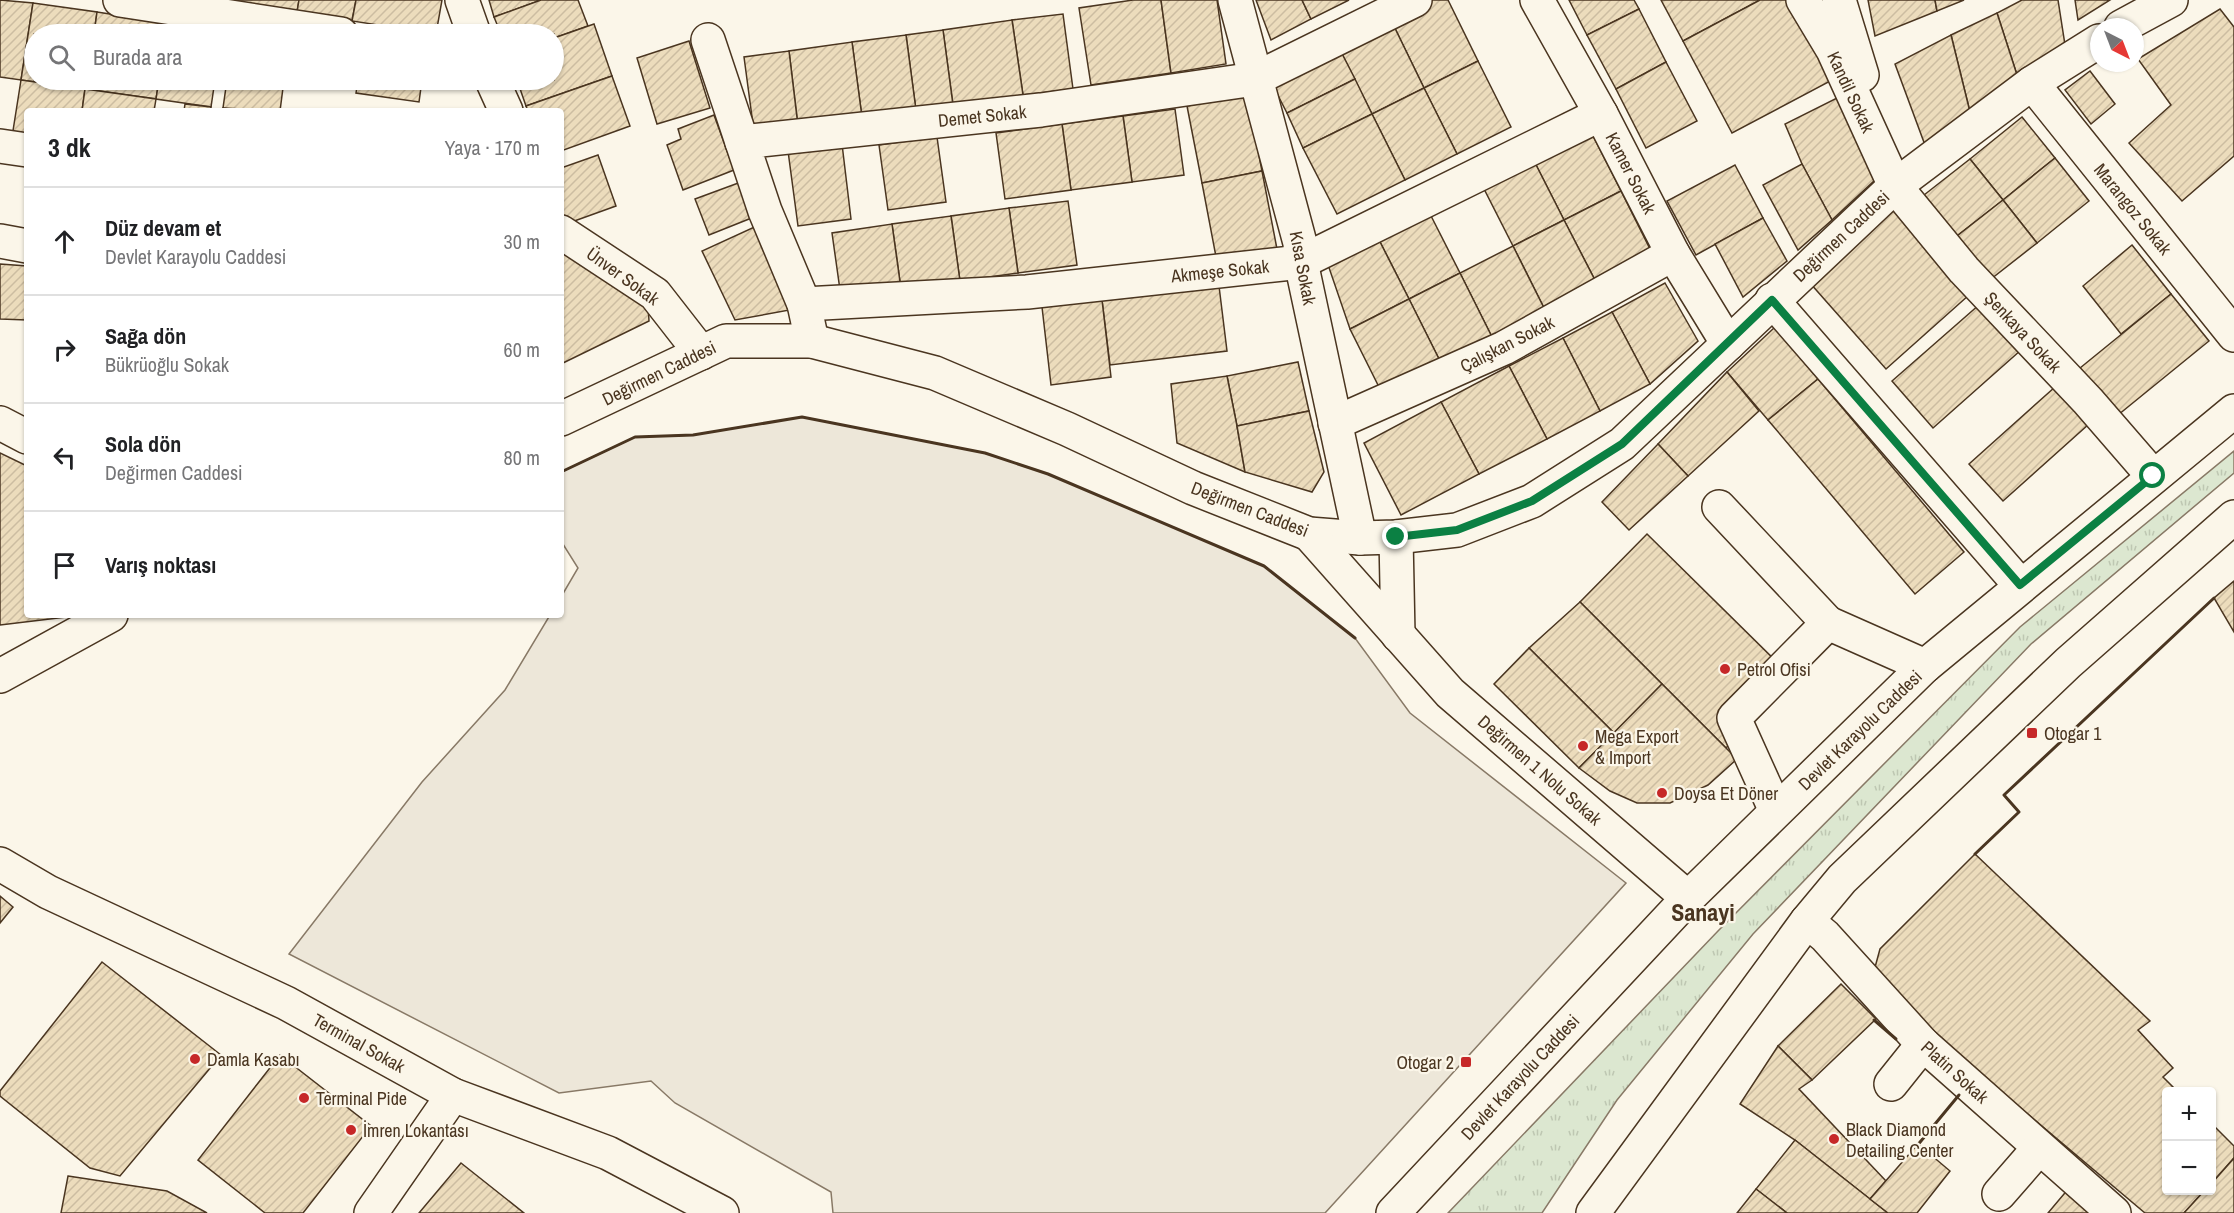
<!DOCTYPE html>
<html lang="tr">
<meta charset="utf-8">
<style>
body{margin:0;font-family:"Archivo Narrow",sans-serif;background:#f6f6f6;color:#202124}
.controls{position:absolute;right:18px;bottom:18px;display:grid;overflow:hidden;border-radius:6px;box-shadow:0 2px 4px #0004}
.controls button{width:54px;height:54px;display:grid;place-items:center;padding:0;border:0;border-bottom:2px solid #e0e0e0;background:#fff;color:#202124;font:30px sans-serif}
.compass{position:absolute;left:2090px;top:18px;width:54px;height:54px;border-radius:50%;background:#fff;box-shadow:0 2px 4px #0004;rotate:138deg}
.stop{position:absolute;width:18px;height:18px;margin:-14px;border:4px solid #0b8043;border-radius:50%;background:#fff}
.stop.end{background:#0b8043;border-color:#fff;box-shadow:0 2px 6px #0008}
.list{margin:0;padding:0;list-style:none}
h2{display:flex;justify-content:space-between;align-items:center;height:78px;margin:0;padding:0 24px;font-size:26px}
h2 small{font-size:20px;font-weight:400;color:#757577}
.list li{display:grid;grid-template-columns:39px 1fr auto;gap:18px;align-items:center;box-sizing:border-box;height:108px;padding:0 24px;border-top:2px solid #e0e0e0}
.list b{display:block;font-size:22px;white-space:nowrap}
.list p{margin:0;font-size:20px;white-space:nowrap;color:#757577}
.list em{font-size:20px;font-style:normal;color:#757577}
.icon{flex:none;width:33px;height:33px;fill:none;stroke:currentColor;stroke-width:2;stroke-linecap:round;stroke-linejoin:round}
.map{position:relative;flex:none;width:2234px;height:1213px;overflow:hidden}
.search{position:absolute;background:#fff;box-shadow:0 2px 4px #0004;left:24px;top:24px;width:540px;height:66px;display:flex;align-items:center;gap:15px;box-sizing:border-box;padding:0 21px;border-radius:33px;color:#757577;font-size:22px}
.panel{position:absolute;background:#fff;box-shadow:0 2px 4px #0004;left:24px;top:108px;width:540px;height:510px;border-radius:6px}
.map>svg:first-child{display:block}
.grass{fill:url(#grass-tufts);stroke:#887966;stroke-width:1.5}
.parking{fill:#ede7d9;stroke:#887966;stroke-width:1.5}
.building{fill:url(#building-hatch);stroke:#4a3520;stroke-width:1.5}
.lines{fill:none;stroke-linecap:round;stroke-linejoin:round}
.minor-casing{stroke:#4a3520;stroke-width:36}
.major-casing{stroke:#4a3520;stroke-width:36}
.minor{stroke:#fbf6e9;stroke-width:33}
.major{stroke:#fbf6e9;stroke-width:33}
.wall{stroke:#4a3520;stroke-width:3}
.route{stroke:#0b8043;stroke-width:8}
.poi-dot{fill:#c62828;stroke:#fbf6e9;stroke-width:2}
.labels{text-anchor:middle;dominant-baseline:central;stroke-width:4.5;stroke-linejoin:round;paint-order:stroke}
.street-label{font-size:18px;fill:#4a3520;stroke:#fbf6e9}
.poi-label{font-size:18px;fill:#4a3520;stroke:#fbf6e9;text-anchor:start}
.district-label{font-size:24px;font-weight:bold;fill:#4a3520;stroke:#fbf6e9}
</style>
<div class="map">
<svg width="2234" height="1213" viewBox="0 0 2234 1213">
<defs>
<pattern id="grass-tufts" width="24" height="20" patternUnits="userSpaceOnUse" patternTransform="scale(1.5)"><rect width="24" height="20" fill="#dce7d0"/><path d="M3 7l-1-3M5 7V3M7 7l1-3M15 17l-1-3M17 17v-4M19 17l1-3" fill="none" stroke="#bec7b2"/></pattern>
<pattern id="building-hatch" width="6" height="6" patternUnits="userSpaceOnUse" patternTransform="scale(1.5)"><rect width="6" height="6" fill="#ecdcbc"/><path d="M-1 1l2-2M0 6l6-6M5 7l2-2" fill="none" stroke="#ccbda1"/></pattern>
</defs>
<rect width="100%" height="100%" fill="#fbf6e9"/>
<!-- grass -->
<path class="grass" d="M2234 451V473L2031 644 1753 934 1617 1100 1542 1213H1448L1718 931 2020 627Z"/>
<!-- parking -->
<path class="parking" d="M802 417 985 453 1048 474 1264 566 1355 638 1410 713 1626 883 1325 1213H833L831 1192 675 1103 651 1081 559 1093 289 954 422 782 505 690 550 615H561V597L578 568 561 541V472L635 437 693 435Z"/>
<!-- building -->
<g class="building">
<path d="M0 0 33 3 21 80 0 77Z"/>
<path d="M230 0H299L297 12Z"/>
<path d="M299 0H356L352 21 297 12Z"/>
<path d="M356 0H442L436 34 352 21Z"/>
<path d="M489 0H541L494 17Z"/>
<path d="M541 0H578L588 26 554 38V34H501L494 17Z"/>
<path d="M1133 0H1161L1171 73 1091 85 1079 8Z"/>
<path d="M1161 0H1217L1226 64 1171 73Z"/>
<path d="M1256 0H1302L1311 19 1271 40Z"/>
<path d="M1302 0H1349L1311 19Z"/>
<path d="M1421 0H1448L1478 61 1424 88 1389 16Z"/>
<path d="M1569 0H1634L1639 9 1587 35Z"/>
<path d="M1661 0H1760L1683 41Z"/>
<path d="M1760 0H1794L1836 78 1732 133 1683 41Z"/>
<path d="M1868 0H1935L1937 11 1875 36Z"/>
<path d="M1935 0H1964L1937 11Z"/>
<path d="M2022 0H2058L2065 45 2018 78 1997 13Z"/>
<path d="M2075 0H2110L2078 20Z"/>
<path d="M33 3 97 12 94 34H34V80H87L85 89 21 80Z"/>
<path d="M1639 9 1666 62 1616 89 1587 35Z"/>
<path d="M2220 9 2234 27V156L2182 201 2129 143 2171 105 2138 59Z"/>
<path d="M97 12 167 23 166 34H94Z"/>
<path d="M1997 13 2018 78 1970 112 1951 35Z"/>
<path d="M1063 14 1073 89 1023 95 1012 20Z"/>
<path d="M1389 16 1424 88 1372 114 1336 42Z"/>
<path d="M1012 20 1023 95 953 105 943 30Z"/>
<path d="M594 24 612 76 526 106 517 80H554V38Z"/>
<path d="M167 27 218 34H166Z"/>
<path d="M943 30 953 105 916 110 906 35Z"/>
<path d="M906 35 916 110 862 117 852 42Z"/>
<path d="M1951 35 1970 112 1925 145 1895 64Z"/>
<path d="M689 41 710 108 657 124 637 58Z"/>
<path d="M852 42 862 117 798 126 789 51Z"/>
<path d="M1336 42 1355 79 1287 113 1268 76Z"/>
<path d="M789 51 798 126 754 132 744 57Z"/>
<path d="M1478 61 1511 127 1457 154 1424 88Z"/>
<path d="M1666 62 1697 121 1646 148 1616 89Z"/>
<path d="M2090 71 2115 104 2091 124 2065 90Z"/>
<path d="M612 76 630 126 561 151V111H528L526 106Z"/>
<path d="M1355 79 1372 114 1303 148 1287 113Z"/>
<path d="M21 80 85 89 82 111H27V139L12 137Z"/>
<path d="M87 80H159L156 99 85 89Z"/>
<path d="M159 80H215L211 107 156 99Z"/>
<path d="M227 80H284L280 111 223 108Z"/>
<path d="M358 80H422L419 102 356 93Z"/>
<path d="M1424 88 1457 154 1405 180 1372 114Z"/>
<path d="M85 89 156 99 154 111H82Z"/>
<path d="M1247 94 1262 171 1202 183 1187 106Z"/>
<path d="M1839 97 1875 180 1832 220 1802 164 1785 124Z"/>
<path d="M185 104 211 107 210 111H184Z"/>
<path d="M223 108 245 111H223Z"/>
<path d="M1175 109 1184 175 1132 182 1123 116Z"/>
<path d="M1372 114 1405 180 1337 214 1303 148Z"/>
<path d="M714 115 734 170 683 190 667 145 681 139 678 129Z"/>
<path d="M1123 116 1132 182 1071 190 1062 124Z"/>
<path d="M2022 117 2055 158 2003 200 1970 159Z"/>
<path d="M1586 122 1621 191 1564 220 1529 151Z"/>
<path d="M1062 124 1071 190 1005 199 996 133Z"/>
<path d="M937 137 946 202 888 210 879 145Z"/>
<path d="M842 144 851 219 798 226 788 151Z"/>
<path d="M1529 151 1564 220 1513 246 1478 177Z"/>
<path d="M598 155 616 206 566 224 561 208V168Z"/>
<path d="M2055 158 2089 201 2037 243 2003 200Z"/>
<path d="M1970 159 2003 200 1957 236 1924 195Z"/>
<path d="M1802 164 1832 220 1798 250 1763 185Z"/>
<path d="M1735 165 1763 218 1696 255 1667 201Z"/>
<path d="M1262 171 1277 249 1217 262 1202 183Z"/>
<path d="M741 182 754 217 709 235 695 199Z"/>
<path d="M1621 191 1654 257 1598 286 1564 220Z"/>
<path d="M2003 200 2037 243 1991 279 1957 236Z"/>
<path d="M1068 201 1077 265 1018 273 1009 208Z"/>
<path d="M1426 206 1460 273 1409 299 1375 232Z"/>
<path d="M1009 208 1018 273 960 281 951 216Z"/>
<path d="M1894 210 1969 295 1886 369 1810 283Z"/>
<path d="M951 216 960 281 901 289 892 224Z"/>
<path d="M1763 218 1787 261 1743 297 1715 244Z"/>
<path d="M1564 220 1598 286 1546 312 1513 246Z"/>
<path d="M761 224 795 309 735 320 702 251Z"/>
<path d="M892 224 901 289 841 297 832 233Z"/>
<path d="M1375 232 1409 299 1350 329 1325 256Z"/>
<path d="M2132 245 2171 294 2121 334 2083 286Z"/>
<path d="M1513 246 1546 312 1493 339 1460 273Z"/>
<path d="M564 251 648 305 649 321 561 364V267Z"/>
<path d="M0 264 27 266V320L0 319Z"/>
<path d="M1460 273 1493 339 1442 365 1409 299Z"/>
<path d="M1665 283 1698 341 1650 384 1612 312Z"/>
<path d="M1219 286 1227 351 1110 365 1102 300Z"/>
<path d="M2171 294 2209 341 2118 415 2080 368Z"/>
<path d="M1409 299 1442 365 1383 395 1350 329Z"/>
<path d="M1102 300 1111 377 1051 385 1042 307Z"/>
<path d="M1980 304 2021 350 1933 428 1892 381Z"/>
<path d="M1612 312 1650 384 1600 411 1563 338Z"/>
<path d="M1775 327 1818 379 1768 420 1727 372Z"/>
<path d="M1563 338 1600 411 1547 439 1509 366Z"/>
<path d="M1298 362 1309 411 1237 426 1227 376Z"/>
<path d="M1509 366 1547 439 1479 474 1441 402Z"/>
<path d="M1727 372 1759 411 1688 476 1658 444Z"/>
<path d="M1227 376 1237 426 1245 472 1177 443 1171 384Z"/>
<path d="M1818 379 1964 552 1915 594 1768 420Z"/>
<path d="M2055 387 2089 424 2003 501 1969 464Z"/>
<path d="M1441 402 1479 474 1401 515 1364 443Z"/>
<path d="M1309 411 1324 472 1312 492 1245 472 1237 426Z"/>
<path d="M1658 444 1688 476 1629 530 1602 502Z"/>
<path d="M0 453 27 466V615H83L0 625Z"/>
<path d="M1647 534 1793 678 1726 748 1580 602Z"/>
<path d="M2234 581V632L2214 598Z"/>
<path d="M1580 602 1662 684 1614 733 1529 648Z"/>
<path d="M1529 648 1614 733 1579 768 1494 684Z"/>
<path d="M1662 684 1737 759 1708 785 1670 803H1637L1610 791 1579 768Z"/>
<path d="M1975 854 2150 1021 2138 1030 2173 1068 2163 1077 2178 1092H2166V1190H2205L2184 1213H2145L1879 989 1874 971 1880 949Z"/>
<path d="M0 896 13 907 0 923Z"/>
<path d="M102 962 221 1055 120 1176 90 1168 0 1096V1091Z"/>
<path d="M1841 984 1876 1019 1812 1080 1778 1046Z"/>
<path d="M1778 1046 1812 1080 1799 1089 1886 1181 1870 1199 1795 1140 1740 1104Z"/>
<path d="M280 1055 371 1126 303 1213H265L198 1160Z"/>
<path d="M2212 1124 2234 1146V1158L2212 1183Z"/>
<path d="M1795 1140 1870 1199 1888 1213H1787L1756 1189Z"/>
<path d="M1918 1144 1950 1171 1917 1213H1888L1870 1199Z"/>
<path d="M2234 1158V1213H2184L2205 1190H2212V1183Z"/>
<path d="M461 1163 524 1213H419Z"/>
<path d="M68 1176 167 1191 207 1213H61Z"/>
<path d="M2069 1188 2098 1213H2048Z"/>
<path d="M1756 1189 1787 1213H1737Z"/>
</g>
<g class="lines">
<defs>
<g id="minor">
<path d="M120 0 341 34"/>
<path d="M462 0 474 34"/>
<path d="M1235 0 1300 243 1301 262 1360 538"/>
<path d="M1537 0 1601 114 1673 254 1728 344"/>
<path d="M1803 0 1833 50 1895 186 1964 270 2088 401 2153 476"/>
<path d="M1839 0 1862 75"/>
<path d="M2121 27 2171 0"/>
<path d="M708 40 742 142"/>
<path d="M492 80 506 111"/>
<path d="M2032 83 2234 335"/>
<path d="M0 146 27 150"/>
<path d="M561 232 655 294 701 353"/>
<path d="M0 241 27 246"/>
<path d="M1772 300 2020 585"/>
<path d="M804 304 1027 292 1301 262 1601 114"/>
<path d="M812 341 804 304 765 211 742 142 1041 110 1255 79 1415 0"/>
<path d="M561 419 726 341H812L935 373 1067 429 1193 488 1309 534 1360 538 1396 537 1457 530 1532 501 1622 444 1895 186 2032 83 2099 41"/>
<path d="M0 423 27 437"/>
<path d="M1335 423 1504 348 1673 254"/>
<path d="M1719 507 1828 623"/>
<path d="M1309 534 1450 693 1688 898"/>
<path d="M1396 537 1398 635"/>
<path d="M0 676 111 615"/>
<path d="M1776 811 1734 718 1828 623 1925 666"/>
<path d="M0 864 48 892 286 1003 453 1095 608 1153 722 1213"/>
<path d="M1807 921 1825 936 1923 1044 2114 1213"/>
<path d="M1891 1084 1923 1044"/>
<path d="M1999 1194 2039 1148"/>
<path d="M371 1213 453 1095"/>
</g>
<g id="major">
<path d="M1393 1213 1688 898 1925 666 2234 411"/>
<path d="M1593 1213 1807 921 1842 879 2068 663 2234 517"/>
</g>
</defs>
<!-- minor casing -->
<use href="#minor" class="minor-casing"/>
<!-- major casing -->
<use href="#major" class="major-casing"/>
<!-- minor -->
<use href="#minor" class="minor"/>
<!-- major -->
<use href="#major" class="major"/>
<!-- wall -->
<g class="wall">
<path d="M561 472 635 437 693 435 802 417 985 453 1048 474 1264 566 1355 638"/>
<path d="M1975 854 2019 812 2004 795 2214 598"/>
<path d="M1874 1020 1896 1039"/>
<path d="M1916 1147 1959 1095"/>
</g>
</g>
<g class="lines">
<!-- route -->
<path class="route" d="M1396 537 1457 530 1532 501 1622 444 1772 300 2020 585 2153 476"/>
</g>
<!-- markers -->
<g class="poi-dot">
<circle cx="1725" cy="669" r="6"/>
<rect x="2026" y="727" width="12" height="12" rx="3"/>
<circle cx="1583" cy="746" r="6"/>
<circle cx="1662" cy="793" r="6"/>
<circle cx="195" cy="1059" r="6"/>
<rect x="1460" y="1056" width="12" height="12" rx="3"/>
<circle cx="304" cy="1098" r="6"/>
<circle cx="351" cy="1130" r="6"/>
<circle cx="1834" cy="1139" r="6"/>
</g>
<g class="labels">
<!-- street labels -->
<g class="street-label">
<text transform="translate(1851 92) rotate(65)">Kandil Sokak</text>
<text transform="translate(982 116) rotate(-6)">Demet Sokak</text>
<text transform="translate(1631 173) rotate(63)">Kamer Sokak</text>
<text transform="translate(2133 209) rotate(51)">Marangoz Sokak</text>
<text transform="translate(1841 236) rotate(-43)">Değirmen Caddesi</text>
<text transform="translate(1303 268) rotate(79)">Kısa Sokak</text>
<text transform="translate(1220 271) rotate(-6)">Akmeşe Sokak</text>
<text transform="translate(623 276) rotate(36)">Ünver Sokak</text>
<text transform="translate(2023 332) rotate(47)">Şenkaya Sokak</text>
<text transform="translate(1507 344) rotate(-27)">Çalışkan Sokak</text>
<text transform="translate(659 373) rotate(-26)">Değirmen Caddesi</text>
<text transform="translate(1250 509) rotate(21)">Değirmen Caddesi</text>
<text transform="translate(1860 730) rotate(-44)">Devlet Karayolu Caddesi</text>
<text transform="translate(1540 770) rotate(41)">Değirmen 1 Nolu Sokak</text>
<text transform="translate(359 1043) rotate(29)">Terminal Sokak</text>
<text transform="translate(1955 1072) rotate(42)">Platin Sokak</text>
<text transform="translate(1520 1077) rotate(-47)">Devlet Karayolu Caddesi</text>
</g>
<!-- poi labels -->
<g class="poi-label">
<text x="1737" y="669">Petrol Ofisi</text>
<text x="2044" y="733">Otogar 1</text>
<text x="1595" y="736">Mega Export<tspan x="1595" dy="21">&amp; Import</tspan></text>
<text x="1674" y="793">Doysa Et Döner</text>
<text x="207" y="1059">Damla Kasabı</text>
<text x="1454" y="1062" text-anchor="end">Otogar 2</text>
<text x="316" y="1098">Terminal Pide</text>
<text x="1846" y="1129">Black Diamond<tspan x="1846" dy="21">Detailing Center</tspan></text>
<text x="363" y="1130">İmren Lokantası</text>
</g>
<!-- district labels -->
<g class="district-label">
<text x="1703" y="912">Sanayi</text>
</g>
</g>
</svg>
<div class="controls">
<button>+</button>
<button>−</button>
</div>
<svg class="compass" viewBox="-18 -18 36 36"><path d="M0-13l5 13h-10z" fill="#e53935"/><path d="M0 13l5-13h-10z" fill="#757577"/></svg>
<div class="stop" style="left:2153px;top:476px"></div>
<div class="stop end" style="left:1396px;top:537px"></div>
<div class="search"><svg class="icon" aria-label="search" viewBox="0 0 24 24"><circle cx="10" cy="10" r="6"/><path d="M15 15l6 6"/></svg>Burada ara</div>
<section class="panel">
<h2>3 dk<small>Yaya · 170 m</small></h2>
<ul class="list">
<li><svg class="icon" aria-label="ahead" viewBox="0 0 24 24"><path d="M12 20V5M6 11l6-6 6 6"/></svg><div><b>Düz devam et</b><p>Devlet Karayolu Caddesi</p></div><em>30 m</em></li>
<li><svg class="icon" aria-label="right" viewBox="0 0 24 24"><path d="M7 20v-9h11M14 6l5 5-5 5"/></svg><div><b>Sağa dön</b><p>Bükrüoğlu Sokak</p></div><em>60 m</em></li>
<li><svg class="icon" aria-label="left" viewBox="0 0 24 24"><path d="M17 20v-9H6M10 6l-5 5 5 5"/></svg><div><b>Sola dön</b><p>Değirmen Caddesi</p></div><em>80 m</em></li>
<li><svg class="icon" aria-label="arrive" viewBox="0 0 24 24"><path d="M6 21V4h12l-3 4 3 4H6"/></svg><div><b>Varış noktası</b></div></li>
</ul>
</section>
</div>
